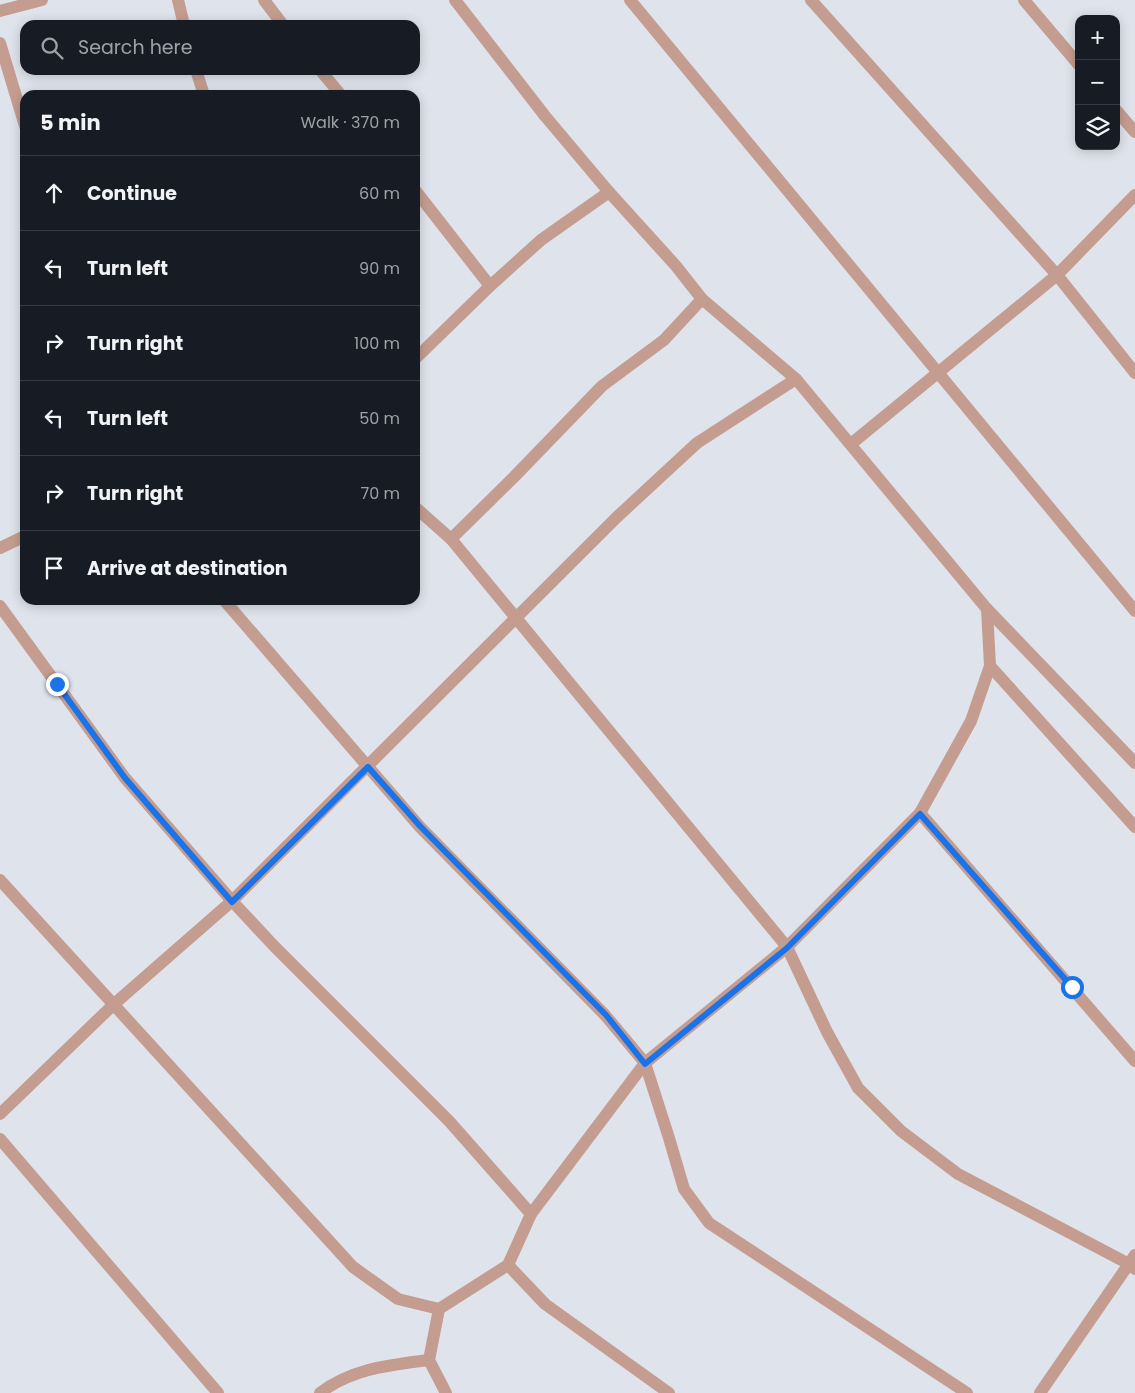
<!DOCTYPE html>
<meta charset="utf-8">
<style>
body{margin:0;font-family:Poppins,sans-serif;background:#20242c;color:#f1f3f6}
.controls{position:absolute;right:15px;top:15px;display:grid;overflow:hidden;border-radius:10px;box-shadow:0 2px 12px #0003}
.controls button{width:45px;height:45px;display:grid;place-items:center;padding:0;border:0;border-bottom:1px solid #363941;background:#171b24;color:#f1f3f6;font:25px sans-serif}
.stop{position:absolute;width:15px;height:15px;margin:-11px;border:4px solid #1a73e8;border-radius:50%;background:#fff}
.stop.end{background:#1a73e8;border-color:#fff;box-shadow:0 1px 5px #0008}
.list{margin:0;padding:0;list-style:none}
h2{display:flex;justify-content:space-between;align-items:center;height:65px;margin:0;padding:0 20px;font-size:21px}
h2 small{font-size:16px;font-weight:400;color:#9ea1a6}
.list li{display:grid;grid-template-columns:32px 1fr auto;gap:15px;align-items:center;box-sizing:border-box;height:75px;padding:0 20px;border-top:1px solid #363941}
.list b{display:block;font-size:19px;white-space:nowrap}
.list em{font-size:16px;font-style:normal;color:#9ea1a6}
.icon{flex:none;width:28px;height:28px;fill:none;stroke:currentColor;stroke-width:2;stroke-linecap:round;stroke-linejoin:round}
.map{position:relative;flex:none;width:1135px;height:1393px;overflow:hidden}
.search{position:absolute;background:#171b24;box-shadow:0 2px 12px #0003;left:20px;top:20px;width:400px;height:55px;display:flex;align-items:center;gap:12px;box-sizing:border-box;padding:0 18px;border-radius:15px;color:#9ea1a6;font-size:19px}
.panel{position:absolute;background:#171b24;box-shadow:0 2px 12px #0003;left:20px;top:90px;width:400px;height:515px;border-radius:15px}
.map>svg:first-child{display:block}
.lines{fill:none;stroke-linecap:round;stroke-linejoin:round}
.street{stroke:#c49d90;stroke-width:12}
.route{stroke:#1a73e8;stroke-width:6}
</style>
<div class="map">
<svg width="1135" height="1393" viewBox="0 0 1135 1393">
<rect width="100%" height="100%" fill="#dfe4ec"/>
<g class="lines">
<!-- street -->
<g class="street">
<path d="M178 0 184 25"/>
<path d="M264 0 283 25"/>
<path d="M455 0 545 116 609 192 676 266 702 299 796 379 987 609 1135 763"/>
<path d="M630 0 1135 611"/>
<path d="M811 0 1057 275 1135 373"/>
<path d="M1024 0 1079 65"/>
<path d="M0 11 42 0"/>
<path d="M0 43 25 126"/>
<path d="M196 70 204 95"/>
<path d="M320 70 341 95"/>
<path d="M1116 110 1135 132"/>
<path d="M415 190 490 286"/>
<path d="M415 359 490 286 541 240 609 192"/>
<path d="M851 444 1057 275 1135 195"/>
<path d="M415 507 451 539 787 947 827 1032 858 1088 901 1131 958 1174 1129 1264 1135 1269"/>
<path d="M451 539 514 477 602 386 664 340 702 299"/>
<path d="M0 548 25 536"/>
<path d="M224 600 420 827 605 1015 645 1063 669 1138 684 1189 709 1223 967 1393"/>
<path d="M0 606 125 778 232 901 274 946 449 1121 531 1214"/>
<path d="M990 666 1135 827"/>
<path d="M920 813 1135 1061"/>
<path d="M0 880 353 1267 398 1299 439 1309"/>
<path d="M0 1114 113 1005 232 901 617 517 697 443 796 379"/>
<path d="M0 1139 218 1393"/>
<path d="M508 1265 545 1304 669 1393"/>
<path d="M320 1393C352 1368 391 1365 429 1360"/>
<path d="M446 1393 429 1360 439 1309 508 1265 531 1214 645 1063 787 947 920 813 971 721 990 666 987 609"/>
<path d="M1040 1393 1135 1255"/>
</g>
</g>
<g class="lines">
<!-- route -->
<path class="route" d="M57 684 125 778 232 902 368 767 420 826 606 1015 645 1064 787 948 920 814 1072 987"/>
</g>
</svg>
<div class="controls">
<button>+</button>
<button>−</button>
<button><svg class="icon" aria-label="layers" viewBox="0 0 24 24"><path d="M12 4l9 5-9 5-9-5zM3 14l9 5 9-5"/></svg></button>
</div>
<div class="stop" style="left:1072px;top:987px"></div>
<div class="stop end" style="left:57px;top:684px"></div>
<div class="search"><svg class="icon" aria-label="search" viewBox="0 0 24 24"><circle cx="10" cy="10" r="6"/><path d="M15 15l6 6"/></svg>Search here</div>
<section class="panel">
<h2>5 min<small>Walk · 370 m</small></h2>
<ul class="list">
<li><svg class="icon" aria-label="ahead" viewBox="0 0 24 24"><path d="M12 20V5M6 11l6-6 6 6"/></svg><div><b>Continue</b></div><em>60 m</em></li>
<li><svg class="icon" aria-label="left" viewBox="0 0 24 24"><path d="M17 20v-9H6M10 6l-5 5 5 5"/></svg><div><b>Turn left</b></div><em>90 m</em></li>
<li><svg class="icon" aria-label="right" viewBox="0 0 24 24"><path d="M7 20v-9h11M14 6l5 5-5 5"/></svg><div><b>Turn right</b></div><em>100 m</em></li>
<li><svg class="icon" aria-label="left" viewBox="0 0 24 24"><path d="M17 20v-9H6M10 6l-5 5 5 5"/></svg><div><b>Turn left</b></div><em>50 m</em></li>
<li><svg class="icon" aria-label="right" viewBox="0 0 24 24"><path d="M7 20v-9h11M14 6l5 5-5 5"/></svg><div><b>Turn right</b></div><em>70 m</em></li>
<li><svg class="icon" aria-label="arrive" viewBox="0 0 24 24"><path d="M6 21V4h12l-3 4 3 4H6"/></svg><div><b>Arrive at destination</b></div></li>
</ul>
</section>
</div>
